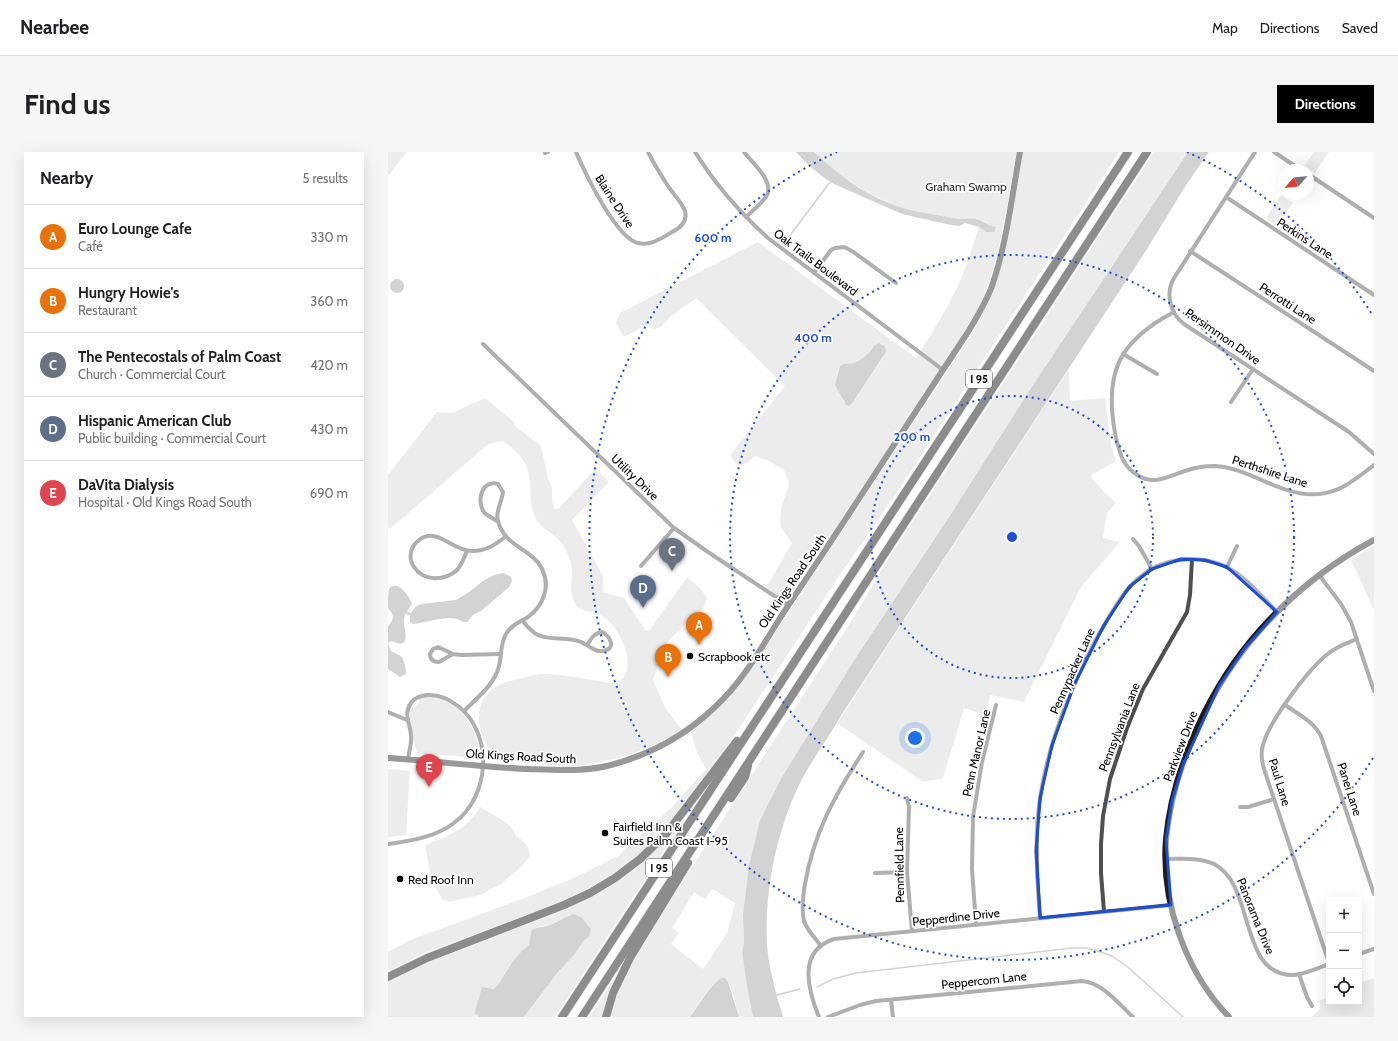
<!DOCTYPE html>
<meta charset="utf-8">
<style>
body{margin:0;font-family:Cabin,sans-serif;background:#f6f6f6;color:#202124}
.controls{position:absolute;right:12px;bottom:12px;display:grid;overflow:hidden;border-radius:0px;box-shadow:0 4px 16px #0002}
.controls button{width:36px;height:36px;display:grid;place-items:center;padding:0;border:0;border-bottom:1px solid #e0e0e0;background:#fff;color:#202124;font:20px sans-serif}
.compass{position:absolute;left:890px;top:12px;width:36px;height:36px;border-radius:50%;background:#fff;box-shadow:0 4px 16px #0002;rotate:243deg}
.you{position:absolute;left:527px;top:586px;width:14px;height:14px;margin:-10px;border:3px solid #fff;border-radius:50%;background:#1a73e8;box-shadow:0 0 0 6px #1a73e833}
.badge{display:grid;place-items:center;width:26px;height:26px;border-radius:50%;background:#000;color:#fff;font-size:13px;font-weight:700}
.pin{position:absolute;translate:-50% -33px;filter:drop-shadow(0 1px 2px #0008)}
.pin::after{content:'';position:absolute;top:21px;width:14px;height:12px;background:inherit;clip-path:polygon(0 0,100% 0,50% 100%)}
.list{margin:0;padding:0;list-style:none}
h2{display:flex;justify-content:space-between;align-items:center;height:52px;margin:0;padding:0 16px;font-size:17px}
h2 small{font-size:13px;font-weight:400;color:#757577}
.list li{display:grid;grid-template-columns:26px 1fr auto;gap:12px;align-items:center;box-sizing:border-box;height:64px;padding:0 16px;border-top:1px solid #e0e0e0}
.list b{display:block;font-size:15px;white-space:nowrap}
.list p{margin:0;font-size:13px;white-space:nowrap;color:#757577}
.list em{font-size:13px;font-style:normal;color:#757577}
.icon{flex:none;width:22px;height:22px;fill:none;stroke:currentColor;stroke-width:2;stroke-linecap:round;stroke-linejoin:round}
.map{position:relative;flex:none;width:986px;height:865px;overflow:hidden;border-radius:0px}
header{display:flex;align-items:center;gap:24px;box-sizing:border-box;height:56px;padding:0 20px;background:#fff;border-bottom:1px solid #e0e0e0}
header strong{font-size:19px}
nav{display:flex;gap:22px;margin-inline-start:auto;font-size:14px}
.intro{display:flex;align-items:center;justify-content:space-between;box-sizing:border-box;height:96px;padding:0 24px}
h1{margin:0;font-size:28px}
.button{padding:10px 18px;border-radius:0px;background:#000;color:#fff;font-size:14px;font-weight:700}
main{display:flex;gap:24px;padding:0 24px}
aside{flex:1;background:#fff;border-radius:0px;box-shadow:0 4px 16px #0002}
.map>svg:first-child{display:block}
.green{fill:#d6d6d6;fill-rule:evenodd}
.water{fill:#9d9d9d}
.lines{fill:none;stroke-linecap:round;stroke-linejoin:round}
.stream{stroke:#9d9d9d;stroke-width:1.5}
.highway-casing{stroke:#dbdbdb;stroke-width:10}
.street{stroke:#4f4f4f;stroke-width:4}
.secondary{stroke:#1c1c1c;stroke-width:6}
.highway{stroke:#000;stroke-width:8}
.marked{fill:none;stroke:#1d4ed8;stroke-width:3;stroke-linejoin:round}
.ring{fill:none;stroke:#1d4ed8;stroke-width:2;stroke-dasharray:2 4}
.poi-dot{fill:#000;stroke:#fff;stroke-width:1.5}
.labels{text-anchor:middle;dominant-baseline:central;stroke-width:3.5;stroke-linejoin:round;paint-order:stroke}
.shield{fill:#fff;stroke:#4c4c4c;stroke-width:1}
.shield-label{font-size:11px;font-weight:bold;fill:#000}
.park-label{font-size:12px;fill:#2d2d2d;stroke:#fff}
.street-label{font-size:12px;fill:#000;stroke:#fff}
.poi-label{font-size:12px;fill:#000;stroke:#fff;text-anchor:start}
.centre{fill:#1d4ed8;stroke:#fff;stroke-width:2}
.ring-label{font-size:12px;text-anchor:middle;font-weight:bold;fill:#1d4ed8;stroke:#fff;stroke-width:3.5;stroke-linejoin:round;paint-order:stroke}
</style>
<header>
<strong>Nearbee</strong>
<nav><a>Map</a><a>Directions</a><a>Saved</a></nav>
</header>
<div class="intro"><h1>Find us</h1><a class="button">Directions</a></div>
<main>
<aside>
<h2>Nearby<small>5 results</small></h2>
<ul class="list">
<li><span class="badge" style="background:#e8710a">A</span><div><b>Euro Lounge Cafe</b><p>Café</p></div><em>330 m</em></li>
<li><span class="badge" style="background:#e8710a">B</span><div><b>Hungry Howie's</b><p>Restaurant</p></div><em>360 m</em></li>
<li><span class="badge" style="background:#6b7280">C</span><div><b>The Pentecostals of Palm Coast</b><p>Church · Commercial Court</p></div><em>420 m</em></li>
<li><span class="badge" style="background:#5c6f8a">D</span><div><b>Hispanic American Club</b><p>Public building · Commercial Court</p></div><em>430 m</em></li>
<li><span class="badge" style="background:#e0444e">E</span><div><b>DaVita Dialysis</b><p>Hospital · Old Kings Road South</p></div><em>690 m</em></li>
</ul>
</aside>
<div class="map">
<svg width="986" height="865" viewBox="0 0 986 865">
<rect width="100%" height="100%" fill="#fff"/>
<!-- green -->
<g class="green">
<path d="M0 0H19L0 24Z"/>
<path d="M426 0H629C617 58 613 114 585 167L450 375 423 411 396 453 376 439 404 391 393 375 392 367 394 353 401 332 396 318 381 309 367 304 359 311 350 314 342 303 397 234 308 146 282 165 273 175 266 177 258 173 236 185 228 171 232 161 370 90 528 206C543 182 559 158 571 131 579 113 585 94 591 75L596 78 605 75 595 69 587 67H566L515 56 502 51 482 42 458 27 439 13ZM491 191 495 192 496 204 465 250 456 251 448 230 451 216C461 212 471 210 479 203 484 200 485 194 491 191Z"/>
<path d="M635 0H731L506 345 453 421 350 578 315 629 269 687 238 714 195 742 36 801 0 819V800L20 789 139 745 188 725 230 704 286 653 318 617 309 601 303 580C326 562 344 543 361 520L578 191 594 163 608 131 614 109Z"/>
<path d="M766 0H800L643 236 563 362 465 510 394 625 372 668 361 713 355 762 356 792 354 799 359 835 365 865H351C347 853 346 836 337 826 324 827 309 855 302 865H226L222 862 227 844 249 800 464 468 497 412ZM324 737 347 751 339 781 315 817 283 792 291 781 284 776 306 740 317 747Z"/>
<path d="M926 0H941L927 21 916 14Z"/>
<path d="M893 43 905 51 889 74 878 66Z"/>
<path d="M681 217 682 249 717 246 723 294 728 309 702 324 717 341 728 351 719 361 715 386 732 390 693 435 636 550 602 543 598 563 576 556 555 626 535 630 449 571Z"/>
<path d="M97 246 125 269 127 274 153 294 160 326 164 335V348L166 357 171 356 208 316 221 330 184 368 215 424V440L236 446 258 479H261L299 425 313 437 319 446C317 454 314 462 304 462L293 477 281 488 272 506 265 528 278 557 294 578 287 583 273 590 249 600 230 606 196 613 181 615 107 607C97 592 87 574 92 556 97 537 114 530 131 527 137 525 145 523 152 522 177 521 202 529 227 531 230 529 233 528 235 526 248 511 231 475 217 466 208 458 192 462 186 450 180 438 186 423 183 411 181 402 174 391 168 385 161 379 152 375 148 367 140 351 144 334 140 319 137 306 125 296 115 289 104 290 97 293 90 301L2 377 0 375V323L49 260 64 261Z"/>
<path d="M986 393V458L963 408Z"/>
<path d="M38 545C71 544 91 577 92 606L29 601C26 587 18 569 24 555L26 556 32 549 30 547Z"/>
<path d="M0 617 22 619 18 683 0 685Z"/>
<path d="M304 652V654L299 663 167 865H136L170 820 186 803 196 788 200 773 195 769 181 763 162 773 152 774 143 779 141 793C127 803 119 819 110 833L106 837 94 835 86 862 90 863 91 865H0V830L39 810 220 733Z"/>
<path d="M92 655C103 662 125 671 128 684 136 689 141 694 142 704L133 715 113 732 92 743 61 750 54 747 50 740 47 733 44 731 37 693C58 685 80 677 92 655Z"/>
<path d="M231 819 216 865H201Z"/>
<path d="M986 826V865H924L932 856V852L929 849 941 845V850H971V831Z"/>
</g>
<!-- water -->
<g class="water">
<path d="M408 0H426C449 21 472 40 501 51 521 59 543 62 564 66 572 68 580 66 588 67 596 69 601 74 608 75L606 80H599L591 75 577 71 571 74 558 72 514 62 446 32C431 23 419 12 408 0Z"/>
<path d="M800 0H821L798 33 759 97 454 562C441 585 425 606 413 629 388 678 374 748 380 803 383 824 389 845 395 865H365L359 835 354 799 356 792 355 762 361 713 372 668 394 625 465 510 563 362 643 236Z"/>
<circle cx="9" cy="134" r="7"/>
<path d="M491 191 497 194 498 200 465 250 461 254 458 253 447 233 452 214 456 212 466 211 472 208 482 200 486 194Z"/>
<path d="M115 421 120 423 123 425 124 429 121 435 93 459 85 463 79 470C74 471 71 466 64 466 51 466 39 470 25 472L22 470V463L17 462C14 472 19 479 17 489L13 492 3 489 0 491 3 499 14 505 17 513 18 522 12 525 0 517V474C7 466 6 463 0 456 0 451 0 441 1 437 8 426 22 444 24 452L19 459 23 461 28 454 34 452 68 448 81 440 95 429 106 423Z"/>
<path d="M186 762 194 766 203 777 201 785 196 788 186 803 170 820 136 865H91L90 863 86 862 94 835 106 837 110 833C119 819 127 803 141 793L143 779C151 773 155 776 162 773 170 770 177 764 186 762Z"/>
<path d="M333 826H337L340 830 351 865H302C312 851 320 836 333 826Z"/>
</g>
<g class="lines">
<!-- stream -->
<g class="stream">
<path d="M400 86 442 30"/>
<path d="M429 835 445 827 468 821 684 796H697L707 798 724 804 741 816 795 865"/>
<path d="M389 843 412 837"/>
</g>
<defs>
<g id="highway">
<path d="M343 646 357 625 360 614"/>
<path d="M0 825 39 806 176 753 202 741 227 726 252 707 278 682 349 589"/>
<path d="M174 865 740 0"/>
<path d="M194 865 759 0"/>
<path d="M218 865 225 841 242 806 300 711"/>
</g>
</defs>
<!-- highway casing -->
<use href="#highway" class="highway-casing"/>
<!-- street -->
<g class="street">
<path d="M188 0C197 21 228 86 250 91 263 94 274 86 284 80 292 76 300 70 297 59 294 50 285 42 280 34 273 23 266 12 260 0"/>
<path d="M307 0C327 32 352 61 380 86L555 218"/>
<path d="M356 0C364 11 388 30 378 45 373 52 364 59 358 65"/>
<path d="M867 0 786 126C777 142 782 161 796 172L961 280 986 302"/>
<path d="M886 0 913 18"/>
<path d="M157 1 160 0"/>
<path d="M920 22 986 66"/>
<path d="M838 45 986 143"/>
<path d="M802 99 986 219"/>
<path d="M426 121 443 98 447 96 456 95 464 99 508 131"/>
<path d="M786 160C731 189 716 220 727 281 731 299 734 315 751 324 768 334 783 323 800 318 809 315 818 314 827 314 863 316 894 346 931 342 953 340 969 326 986 313"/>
<path d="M95 192 286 376 320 400 400 453"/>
<path d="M735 202 769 222"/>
<path d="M843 250 865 217"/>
<path d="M745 387 751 394 764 417"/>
<path d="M79 399C76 405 74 413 69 418 57 429 36 430 26 415 23 411 22 405 23 400 24 395 27 391 31 388 49 374 64 399 84 399 98 399 107 393 117 385"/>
<path d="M253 414 286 376"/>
<path d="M839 415 849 394"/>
<path d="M931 423 953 452 963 470 986 539"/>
<path d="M134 468C139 474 143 480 150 483 163 489 179 484 193 490 200 493 208 501 215 499 229 497 222 484 214 480 206 481 203 487 199 493"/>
<path d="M65 502 51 510C46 510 42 508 42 502L45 497 50 495 65 502 73 503 112 502"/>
<path d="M897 553C910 562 925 569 933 584L986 742"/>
<path d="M76 559C89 546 107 532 111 514 114 503 112 492 118 482 123 473 132 470 140 465 155 454 163 435 154 417 144 396 117 396 110 369 107 359 114 350 115 340L110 332C94 327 88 349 96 360 99 364 105 366 109 369"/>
<path d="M0 560 19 568"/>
<path d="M519 646 521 655 519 720 524 779"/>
<path d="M852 655H860L886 647"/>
<path d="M0 692C22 689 48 685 66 671 102 645 106 582 70 554 61 547 51 542 39 543 33 544 27 545 23 551 15 562 22 571 23 583 24 591 21 599 20 607"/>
<path d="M778 707C794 707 811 705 826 712 868 733 850 825 906 823 918 822 930 816 941 812"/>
<path d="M487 721 519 720"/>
<path d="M716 760 713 721V692L715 664 722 627 739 576 755 537 799 460 802 443 804 407"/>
<path d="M652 766C649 726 646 686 652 646 661 585 690 515 722 463 731 449 739 435 752 425 774 406 808 402 834 413 856 422 873 444 889 460"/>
<path d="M588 773 584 717 585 665 594 610 608 553"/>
<path d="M433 794C427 786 419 778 416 769 413 757 415 744 417 732 426 680 447 643 475 600"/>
<path d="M971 802 986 797"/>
<path d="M941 811 877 620C874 611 872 602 875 593 881 569 922 515 941 501 949 494 959 491 969 487"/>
<path d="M911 822 919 845 924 854"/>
<path d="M503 848 505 865"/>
<path d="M431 865C420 838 409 799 446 787L783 753"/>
<path d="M440 865 472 853 488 849 694 829C715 831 730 851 745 865"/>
</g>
<!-- secondary -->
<g class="secondary">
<path d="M0 606C47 609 93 615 140 617 168 618 196 620 223 613 264 602 297 584 327 555 360 525 379 484 404 448 464 359 521 269 580 180 589 165 599 149 605 131 619 89 624 43 632 0"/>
<path d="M841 865C797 819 773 750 778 687 785 613 823 533 872 478 905 441 943 411 986 388"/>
</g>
<!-- highway -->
<use href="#highway" class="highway"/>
</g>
<!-- marked area -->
<path d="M0 0H986V865H0ZM793 407 817 408 839 415 889 460 857 496 831 534 795 613 784 649 778 688 783 753 652 766 648 699 652 646 664 593 686 533 716 473 741 435 764 417Z" fill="#fff" fill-opacity=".55" fill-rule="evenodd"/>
<path class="marked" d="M793 407 817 408 839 415 889 460 857 496 831 534 795 613 784 649 778 688 783 753 652 766 648 699 652 646 664 593 686 533 716 473 741 435 764 417Z"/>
<!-- distance rings -->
<g class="ring">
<circle cx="624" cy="385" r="141"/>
<circle cx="624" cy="385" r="282"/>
<path d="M985 606A423 423 0 1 1 449 0M799 0A423 423 0 0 1 985 164"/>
</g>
<!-- markers -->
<g class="poi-dot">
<circle cx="302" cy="504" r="4"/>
<circle cx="217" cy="681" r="4"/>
<circle cx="12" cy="727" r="4"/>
</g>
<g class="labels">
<!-- shield labels -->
<g class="shield">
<rect x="578" y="218" width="26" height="18" rx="3"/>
<rect x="258" y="707" width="26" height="18" rx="3"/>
</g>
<g class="shield-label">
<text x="591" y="227">I 95</text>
<text x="271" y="716">I 95</text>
</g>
<!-- park labels -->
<g class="park-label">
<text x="578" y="34">Graham Swamp</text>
</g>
<!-- street labels -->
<g class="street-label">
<text transform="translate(227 49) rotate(57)">Blaine Drive</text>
<text transform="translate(917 86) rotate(33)">Perkins Lane</text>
<text transform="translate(428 110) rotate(37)">Oak Trails Boulevard</text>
<text transform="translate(900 151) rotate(33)">Perrotti Lane</text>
<text transform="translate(835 184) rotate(35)">Persimmon Drive</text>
<text transform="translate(882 319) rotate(18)">Perthshire Lane</text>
<text transform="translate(247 325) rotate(44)">Utility Drive</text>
<text transform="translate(404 429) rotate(-56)">Old Kings Road South</text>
<text transform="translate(684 519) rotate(-66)">Pennypacker Lane</text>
<text transform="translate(731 575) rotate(-69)">Pennsylvania Lane</text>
<text transform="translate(792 594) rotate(-69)">Parkview Drive</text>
<text transform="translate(588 601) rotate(-77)">Penn Manor Lane</text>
<text transform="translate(133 604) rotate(3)">Old Kings Road South</text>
<text transform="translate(892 630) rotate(73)">Paul Lane</text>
<text transform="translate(962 637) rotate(72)">Panei Lane</text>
<text transform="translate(511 713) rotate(-91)">Pennfield Lane</text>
<text transform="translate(868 764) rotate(68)">Panorama Drive</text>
<text transform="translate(568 765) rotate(-6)">Pepperdine Drive</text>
<text transform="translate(596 828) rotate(-6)">Peppercorn Lane</text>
</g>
<!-- poi labels -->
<g class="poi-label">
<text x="310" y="504">Scrapbook etc</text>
<text x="225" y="674">Fairfield Inn &amp;<tspan x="225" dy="14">Suites Palm Coast I-95</tspan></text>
<text x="20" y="727">Red Roof Inn</text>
</g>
</g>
<circle cx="624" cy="385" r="6" class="centre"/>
<g class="ring-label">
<text x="325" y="90">600 m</text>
<text x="425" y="190">400 m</text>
<text x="524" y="289">200 m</text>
</g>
</svg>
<div class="controls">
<button>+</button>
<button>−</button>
<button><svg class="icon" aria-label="locate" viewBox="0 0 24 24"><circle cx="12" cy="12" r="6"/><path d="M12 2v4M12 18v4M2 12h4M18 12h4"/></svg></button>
</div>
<svg class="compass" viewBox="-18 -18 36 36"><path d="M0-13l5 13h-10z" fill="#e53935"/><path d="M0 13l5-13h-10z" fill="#757577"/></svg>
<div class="you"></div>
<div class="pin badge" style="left:311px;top:493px;background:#e8710a">A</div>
<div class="pin badge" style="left:280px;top:525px;background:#e8710a">B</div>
<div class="pin badge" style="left:284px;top:419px;background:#6b7280">C</div>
<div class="pin badge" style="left:255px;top:456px;background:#5c6f8a">D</div>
<div class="pin badge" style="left:41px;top:635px;background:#e0444e">E</div>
</div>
</main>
